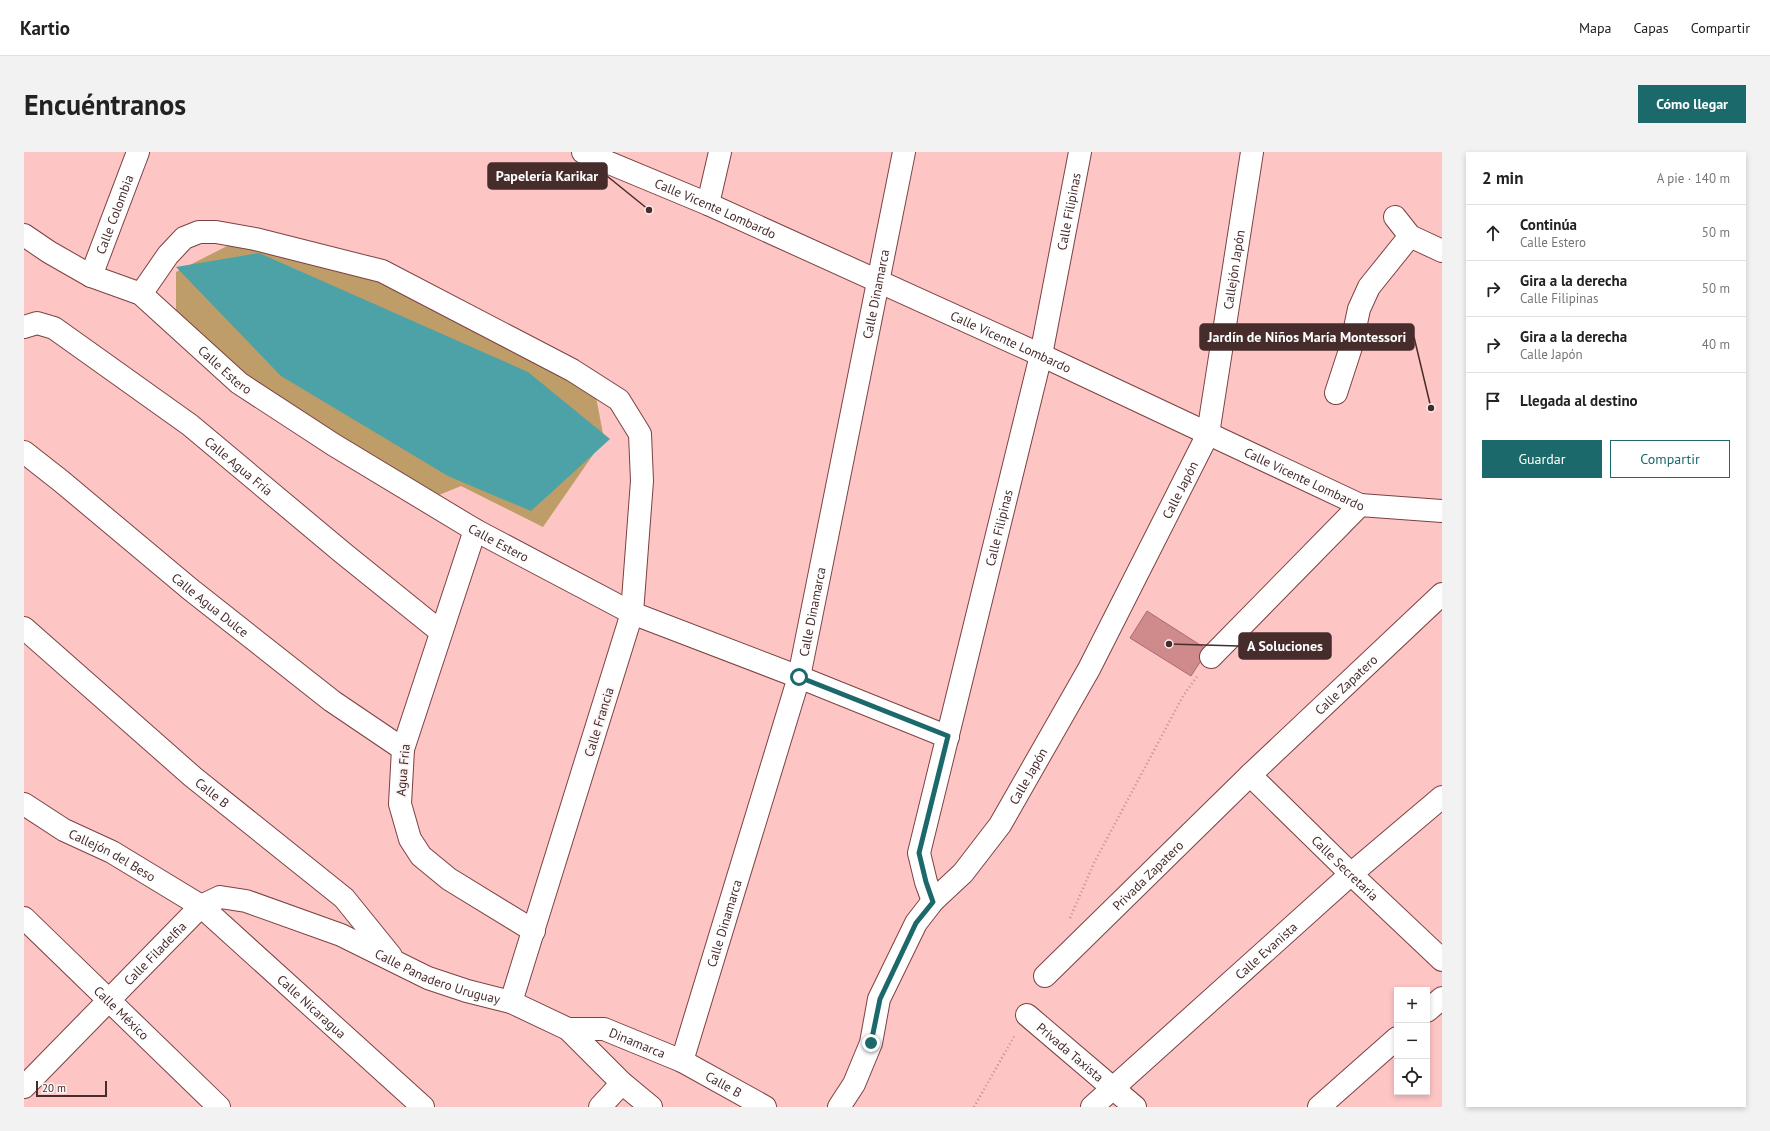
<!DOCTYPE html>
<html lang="es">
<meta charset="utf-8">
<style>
body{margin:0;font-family:"PT Sans",sans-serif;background:#f2f2f2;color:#222}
.controls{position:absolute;right:12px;bottom:12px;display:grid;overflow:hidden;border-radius:0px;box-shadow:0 2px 6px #0003}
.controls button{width:36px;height:36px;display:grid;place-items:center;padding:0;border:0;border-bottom:1px solid #e0e0e0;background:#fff;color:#222;font:20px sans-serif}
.scale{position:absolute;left:12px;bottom:10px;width:71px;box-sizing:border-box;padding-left:4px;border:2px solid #472c2c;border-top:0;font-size:11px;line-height:14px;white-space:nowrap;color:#472c2c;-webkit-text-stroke:3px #fbf4f4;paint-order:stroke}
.stop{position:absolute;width:12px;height:12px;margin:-9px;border:3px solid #1c696c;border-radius:50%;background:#fff}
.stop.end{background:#1c696c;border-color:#fff;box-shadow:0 1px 4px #0008}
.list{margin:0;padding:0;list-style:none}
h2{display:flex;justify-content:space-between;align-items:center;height:52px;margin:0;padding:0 16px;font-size:17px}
h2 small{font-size:13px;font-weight:400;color:#767676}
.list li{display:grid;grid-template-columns:26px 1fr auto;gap:12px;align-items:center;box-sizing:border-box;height:56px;padding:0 16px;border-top:1px solid #e0e0e0}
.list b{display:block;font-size:15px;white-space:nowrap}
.list p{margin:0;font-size:13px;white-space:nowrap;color:#767676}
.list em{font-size:13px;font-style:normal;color:#767676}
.actions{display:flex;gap:8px;padding:12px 16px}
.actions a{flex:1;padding:9px 0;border:1px solid #1c696c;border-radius:0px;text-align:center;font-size:14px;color:#1c696c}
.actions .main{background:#1c696c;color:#fff}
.icon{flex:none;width:22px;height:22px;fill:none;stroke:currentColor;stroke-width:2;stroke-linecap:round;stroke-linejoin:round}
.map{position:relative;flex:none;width:1418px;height:955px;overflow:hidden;border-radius:0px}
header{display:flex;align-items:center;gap:24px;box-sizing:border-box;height:56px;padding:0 20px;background:#fff;border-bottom:1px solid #e0e0e0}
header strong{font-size:19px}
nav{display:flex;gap:22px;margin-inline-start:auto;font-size:14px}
.intro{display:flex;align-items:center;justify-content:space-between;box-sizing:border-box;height:96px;padding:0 24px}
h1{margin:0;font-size:28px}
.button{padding:10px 18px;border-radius:0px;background:#1c696c;color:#fff;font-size:14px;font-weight:700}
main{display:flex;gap:24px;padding:0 24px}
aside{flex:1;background:#fff;border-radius:0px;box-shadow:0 2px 6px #0003}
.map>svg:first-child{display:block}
.green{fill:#be9d68}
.water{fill:#4ca2a6}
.building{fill:#cf8b8b;stroke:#ab6c6c}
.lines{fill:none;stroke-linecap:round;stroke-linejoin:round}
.minor-casing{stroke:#7c4243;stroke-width:24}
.path{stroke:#bd8f8e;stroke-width:2.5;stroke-dasharray:1 3;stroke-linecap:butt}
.minor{stroke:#fff;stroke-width:22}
.route{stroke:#1c696c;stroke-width:5}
.labels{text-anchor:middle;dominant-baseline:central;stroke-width:3.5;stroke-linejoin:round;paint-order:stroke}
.street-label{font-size:13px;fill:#472c2c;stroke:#fbf4f4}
.leader{fill:none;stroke:#472c2c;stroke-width:1.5}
.callout-dot{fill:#472c2c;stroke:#fbf4f4;stroke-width:1.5}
.callout{fill:#472c2c;stroke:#472c2c;stroke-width:1.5}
.callout-label{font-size:14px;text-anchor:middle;font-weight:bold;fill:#fff}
</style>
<header>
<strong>Kartio</strong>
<nav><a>Mapa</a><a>Capas</a><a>Compartir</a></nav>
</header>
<div class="intro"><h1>Encuéntranos</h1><a class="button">Cómo llegar</a></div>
<main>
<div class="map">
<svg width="1418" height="955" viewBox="0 0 1418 955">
<rect width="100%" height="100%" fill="#fdc5c4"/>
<!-- green -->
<path class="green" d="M217 87 287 93 416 153 572 245 580 287 519 375 437 334 405 347 152 187V120Z"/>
<!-- water -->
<path class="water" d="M235 101 504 220 586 287 507 359 424 324 257 224 152 115Z"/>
<!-- building -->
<path class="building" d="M1123 459 1184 498 1167 524 1106 486Z"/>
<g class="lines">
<defs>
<g id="minor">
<path id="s1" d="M559 0 684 52 1017 203 1336 353 1418 359"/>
<path d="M684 52 696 0"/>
<path d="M1371 65 1386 84 1418 99"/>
<path id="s2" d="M0 83 25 100 67 124 117 142 215 231 310 293 451 378 608 461 775 525 924 585"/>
<path id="s3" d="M67 124 114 0"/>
<path d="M117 142 144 103 160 86 175 80H192L231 87 358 119 548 218 595 248 616 282 618 329 608 461 487 850"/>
<path id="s4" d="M0 175 13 171 30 176 166 273 319 401 417 480"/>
<path d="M1312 241 1327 195 1335 157 1345 135 1386 84"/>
<path id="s5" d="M0 300 37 329 166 437 308 549 379 597"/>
<path d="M451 378 379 597 376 652 386 687 397 704 425 727 510 779"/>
<path id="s6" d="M0 476 169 625 320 746 367 804"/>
<path d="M1187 505 1336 353"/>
<path id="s7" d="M1226 623 1327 722 1418 808"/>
<path id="s8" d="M0 652 40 678 88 700 177 754 399 955"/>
<path id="s9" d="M909 749 902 730 895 701 1017 203 1056 0"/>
<path id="s10" d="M0 766 195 955"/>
<path id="s11" d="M1021 824 1226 623 1418 442"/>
<path d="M1403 859 1418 846"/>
<path id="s12" d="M1003 863 1111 955"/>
<path id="s13" d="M544 877H580L658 909 741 955"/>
<path id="s14" d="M658 909 775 525 880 0"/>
<path id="s15" d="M0 935 177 754 196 745 222 749 317 783 404 826 443 839 487 850 544 877 598 931 627 955"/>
<path d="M576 955 598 931"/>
<path id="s16" d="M815 955 830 932 847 891 855 847 892 771 909 749 939 721 976 673 1065 517 1184 282 1228 0"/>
<path id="s17" d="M1068 955 1327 722 1418 645"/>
<path d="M1295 955 1373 886"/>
</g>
</defs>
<!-- minor casing -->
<use href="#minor" class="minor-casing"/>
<!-- path -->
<g class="path">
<path d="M1046 766 1070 711 1159 544 1174 523"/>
<path d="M950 955 991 883"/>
</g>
<!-- minor -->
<use href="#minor" class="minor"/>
</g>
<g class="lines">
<!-- route -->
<path class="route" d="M775 525 924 584 895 701 902 730 909 750 892 771 856 847 847 891"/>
</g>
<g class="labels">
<!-- street labels -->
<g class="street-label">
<text stroke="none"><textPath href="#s1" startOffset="144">Calle Vicente Lombardo</textPath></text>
<text stroke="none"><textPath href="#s9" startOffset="709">Calle Filipinas</textPath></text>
<text stroke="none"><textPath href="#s3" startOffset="66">Calle Colombia</textPath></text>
<text stroke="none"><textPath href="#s16" startOffset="940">Callejón Japón</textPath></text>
<text stroke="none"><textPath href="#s14" startOffset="792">Calle Dinamarca</textPath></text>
<text stroke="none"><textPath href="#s1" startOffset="468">Calle Vicente Lombardo</textPath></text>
<text stroke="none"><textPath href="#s2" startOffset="245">Calle Estero</textPath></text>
<text stroke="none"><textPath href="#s4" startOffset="262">Calle Agua Fría</textPath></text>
<text stroke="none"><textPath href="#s1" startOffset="792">Calle Vicente Lombardo</textPath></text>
<text stroke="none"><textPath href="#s16" startOffset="711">Calle Japón</textPath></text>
<text stroke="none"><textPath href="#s9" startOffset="385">Calle Filipinas</textPath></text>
<text stroke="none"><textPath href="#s2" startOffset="569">Calle Estero</textPath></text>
<text stroke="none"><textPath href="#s5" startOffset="241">Calle Agua Dulce</textPath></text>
<text stroke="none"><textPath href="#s14" startOffset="468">Calle Dinamarca</textPath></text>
<text stroke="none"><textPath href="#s11" startOffset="419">Calle Zapatero</textPath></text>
<text transform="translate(575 570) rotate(-73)">Calle Francia</text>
<text transform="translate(379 618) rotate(-85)">Agua Fria</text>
<text stroke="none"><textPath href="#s16" startOffset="387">Calle Japón</textPath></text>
<text stroke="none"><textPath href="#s6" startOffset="250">Calle B</textPath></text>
<text stroke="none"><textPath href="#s8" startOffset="102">Callejón del Beso</textPath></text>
<text stroke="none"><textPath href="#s7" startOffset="133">Calle Secretaria</textPath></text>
<text stroke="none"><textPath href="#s11" startOffset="144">Privada Zapatero</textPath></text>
<text stroke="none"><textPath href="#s14" startOffset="144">Calle Dinamarca</textPath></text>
<text stroke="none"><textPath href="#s17" startOffset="234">Calle Evanista</textPath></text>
<text stroke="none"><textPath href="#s15" startOffset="187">Calle Filadelfia</textPath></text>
<text stroke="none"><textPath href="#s15" startOffset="507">Calle Panadero Uruguay</textPath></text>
<text stroke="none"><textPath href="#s8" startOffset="354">Calle Nicaragua</textPath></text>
<text stroke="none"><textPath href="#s10" startOffset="136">Calle México</textPath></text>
<text stroke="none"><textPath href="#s13" startOffset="72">Dinamarca</textPath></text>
<text stroke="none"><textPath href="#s12" startOffset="57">Privada Taxista</textPath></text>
<text stroke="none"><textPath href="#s13" startOffset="168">Calle B</textPath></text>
</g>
</g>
<!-- callouts -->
<path class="leader" d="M625 58L583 24M1407 256L1390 185M1145 492L1215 494"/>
<g class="callout-dot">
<circle cx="625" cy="58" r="4"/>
<circle cx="1407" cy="256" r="4"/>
<circle cx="1145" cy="492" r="4"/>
</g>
<g class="callout">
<rect x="464" y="11" width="119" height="26" rx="4"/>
<rect x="1176" y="172" width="214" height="26" rx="4"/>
<rect x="1215" y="481" width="92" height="26" rx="4"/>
</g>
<g class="callout-label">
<text x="523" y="29">Papelería Karikar</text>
<text x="1283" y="190">Jardín de Niños María Montessori</text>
<text x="1261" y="499">A Soluciones</text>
</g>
</svg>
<div class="controls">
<button>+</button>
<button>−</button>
<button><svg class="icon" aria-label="locate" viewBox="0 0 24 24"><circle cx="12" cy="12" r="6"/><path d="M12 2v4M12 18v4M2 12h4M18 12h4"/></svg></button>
</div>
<div class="scale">20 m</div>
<div class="stop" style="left:775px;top:525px"></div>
<div class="stop end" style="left:847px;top:891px"></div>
</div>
<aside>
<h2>2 min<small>A pie · 140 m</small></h2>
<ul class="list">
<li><svg class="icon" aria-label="ahead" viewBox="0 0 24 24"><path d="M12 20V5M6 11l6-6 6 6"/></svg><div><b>Continúa</b><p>Calle Estero</p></div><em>50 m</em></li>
<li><svg class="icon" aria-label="right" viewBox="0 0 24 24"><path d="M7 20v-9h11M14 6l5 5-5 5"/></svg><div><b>Gira a la derecha</b><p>Calle Filipinas</p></div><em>50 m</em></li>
<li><svg class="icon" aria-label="right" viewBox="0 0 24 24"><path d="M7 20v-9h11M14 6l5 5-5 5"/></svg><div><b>Gira a la derecha</b><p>Calle Japón</p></div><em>40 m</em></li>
<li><svg class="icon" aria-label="arrive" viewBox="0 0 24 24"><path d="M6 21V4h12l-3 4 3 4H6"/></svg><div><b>Llegada al destino</b></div></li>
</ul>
<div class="actions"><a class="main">Guardar</a><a>Compartir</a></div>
</aside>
</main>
